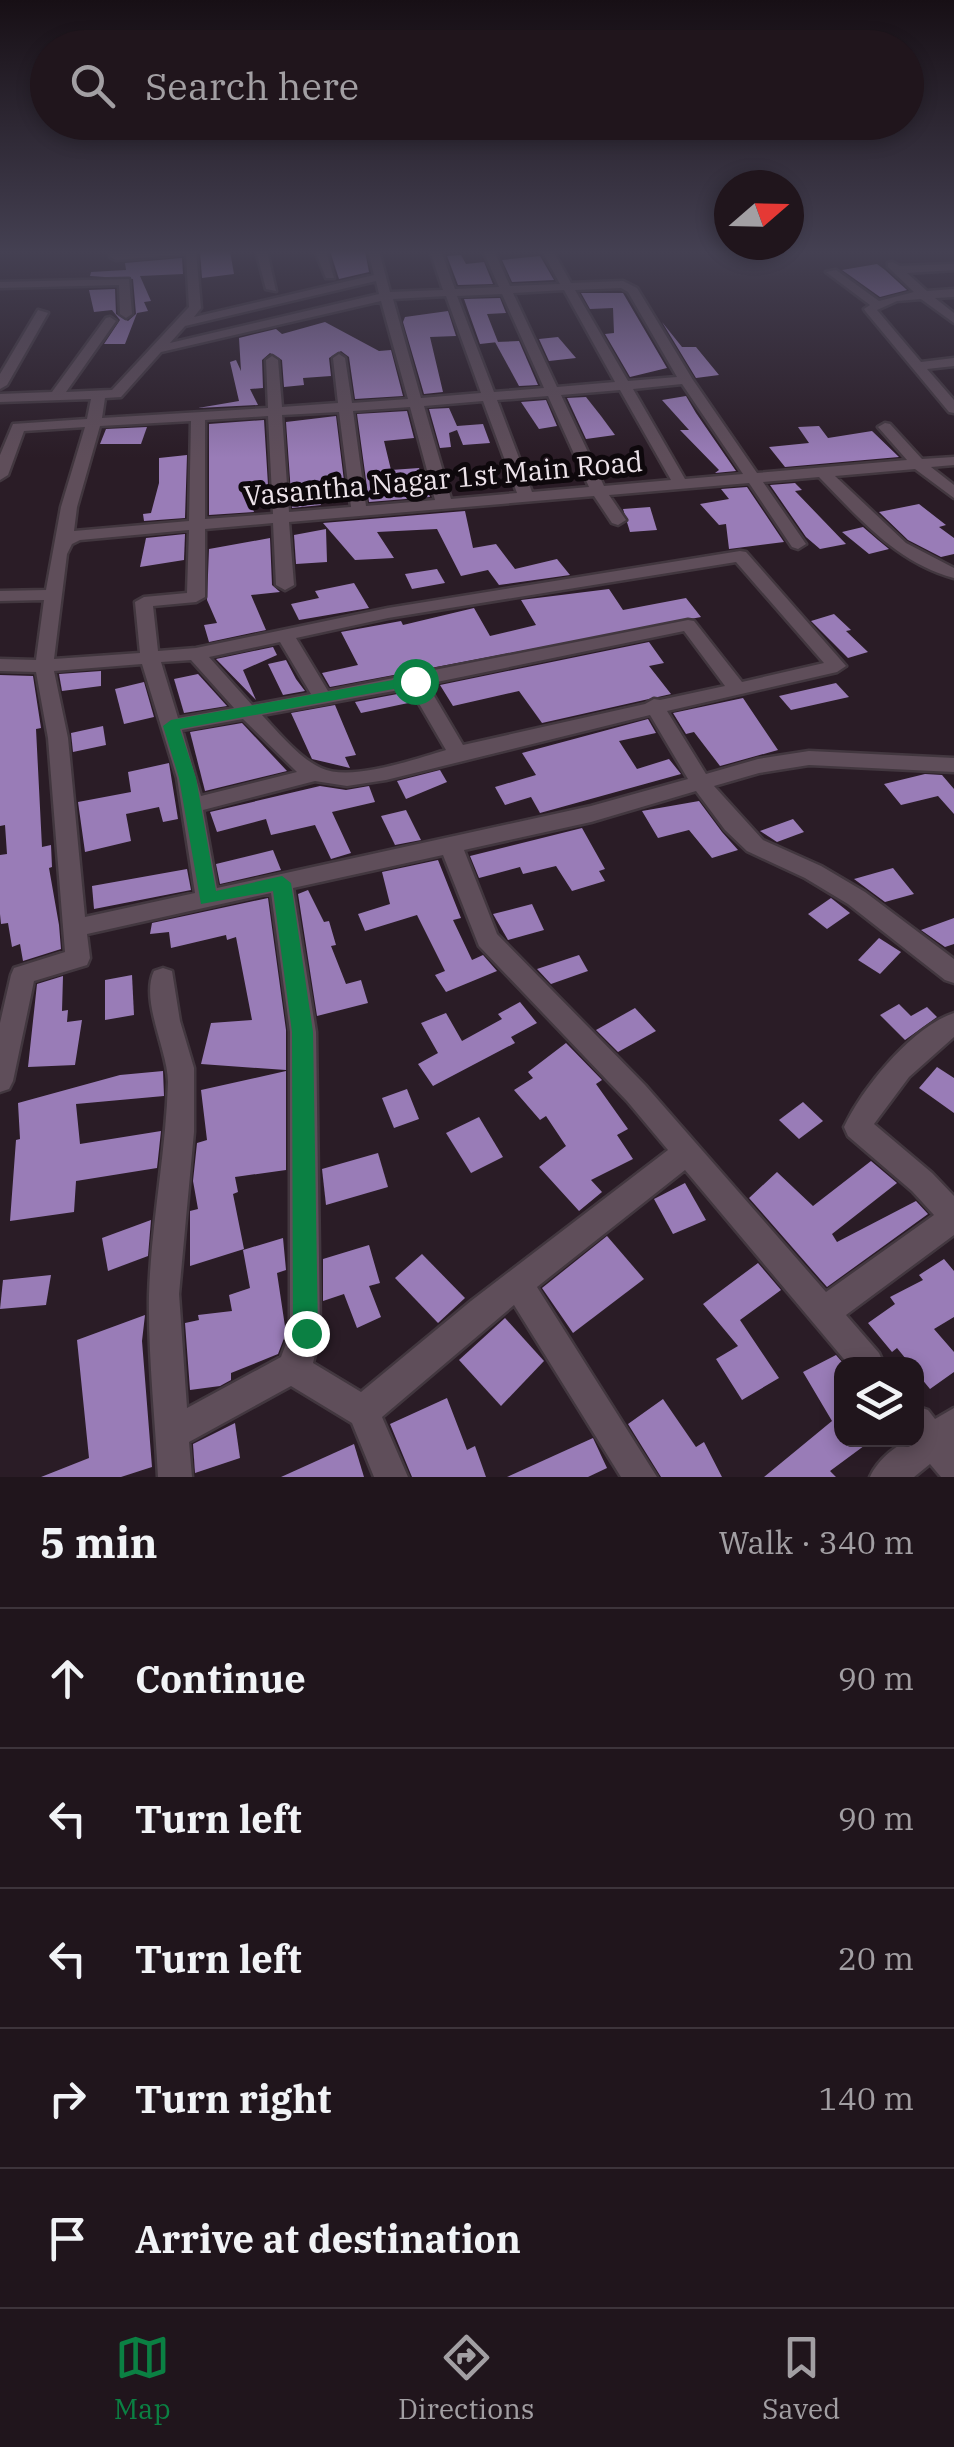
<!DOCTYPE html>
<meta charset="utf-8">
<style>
body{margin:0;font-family:"IBM Plex Serif",serif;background:#2d2229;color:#f1f3f6}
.controls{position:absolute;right:30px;bottom:30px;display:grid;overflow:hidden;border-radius:20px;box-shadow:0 5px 15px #0003}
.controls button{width:90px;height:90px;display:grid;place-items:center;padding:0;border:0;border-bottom:2px solid #3d343b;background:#20151c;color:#f1f3f6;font:50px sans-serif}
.compass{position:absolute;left:714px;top:170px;width:90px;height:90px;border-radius:50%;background:#20151c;box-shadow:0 5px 15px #0003;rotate:70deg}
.stop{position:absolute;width:30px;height:30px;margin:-22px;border:8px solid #0b8043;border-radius:50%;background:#fff}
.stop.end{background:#0b8043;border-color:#fff;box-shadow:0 2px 10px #0008}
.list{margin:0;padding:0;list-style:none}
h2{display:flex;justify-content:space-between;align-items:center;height:130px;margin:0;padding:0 40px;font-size:42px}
h2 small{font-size:32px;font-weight:400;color:#a29fa3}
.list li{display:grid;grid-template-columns:65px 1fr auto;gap:30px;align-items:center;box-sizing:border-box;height:140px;padding:0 40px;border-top:2px solid #3d343b}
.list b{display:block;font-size:38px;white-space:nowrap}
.list em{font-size:32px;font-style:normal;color:#a29fa3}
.icon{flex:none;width:55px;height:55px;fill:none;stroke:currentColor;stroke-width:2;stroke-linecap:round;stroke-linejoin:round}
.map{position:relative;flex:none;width:954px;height:1477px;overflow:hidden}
.search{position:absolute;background:#20151c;box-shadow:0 5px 15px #0003;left:30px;right:30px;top:30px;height:110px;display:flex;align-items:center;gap:25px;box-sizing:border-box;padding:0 35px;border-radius:55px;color:#a29fa3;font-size:38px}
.sheet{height:830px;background:#20151c}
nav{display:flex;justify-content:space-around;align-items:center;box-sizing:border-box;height:140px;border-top:2px solid #3d343b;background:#20151c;font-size:28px;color:#a29fa3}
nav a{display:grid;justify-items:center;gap:5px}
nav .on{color:#0b8043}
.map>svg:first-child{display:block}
.building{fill:#997cb7}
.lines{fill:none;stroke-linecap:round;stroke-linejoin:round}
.minor-casing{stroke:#42373f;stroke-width:5}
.minor{fill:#5f4e5a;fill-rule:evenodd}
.route{fill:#0b8043}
.labels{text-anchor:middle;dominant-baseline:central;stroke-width:10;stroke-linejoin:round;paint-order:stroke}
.far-street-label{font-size:28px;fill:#ede3ea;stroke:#0e080c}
</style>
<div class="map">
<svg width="954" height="1477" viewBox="0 0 954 1477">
<rect width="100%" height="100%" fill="#2a1c26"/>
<!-- building -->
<g class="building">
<path d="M200 251H230L234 274 202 278Z"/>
<path d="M330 251H365L369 272 339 279Z"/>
<path d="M461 255 466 264 484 262 493 284 458 285 447 256Z"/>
<path d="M540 256 554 280 512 282 502 260Z"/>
<path d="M182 258 183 274 140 276 151 301 144 302 148 311 137 313 125 344H104L120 320 112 310 94 312 89 290 115 289 116 314 128 321 136 314 133 279 90 276 91 272 126 270 125 263Z"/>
<path d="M877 264 885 270 907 290 880 297 842 270Z"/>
<path d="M581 293H623L667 368 630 377 605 334 614 333 613 308 590 309Z"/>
<path d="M500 298 506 313 487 314 498 342 480 344 464 299Z"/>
<path d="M448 311 456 336 430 337 443 392 424 394 403 322 405 317Z"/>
<path d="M325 322 379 351 391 350 403 396 355 399 349 357 341 351 329 358 331 376 303 378 304 385 284 387 282 360 270 353 262 360 263 388 250 389 258 405 198 408 239 401 230 362 236 360 241 371 239 338 276 329 282 334Z"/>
<path d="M662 322 682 347H696L719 375 696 378Z"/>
<path d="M558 337 576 358 549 361 539 339Z"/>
<path d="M519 341 538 385 519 386 495 342Z"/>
<path d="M686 396 696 413 736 471 715 473 719 470 680 430H689L662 400Z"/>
<path d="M586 397 601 416 615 435 586 439 567 398Z"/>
<path d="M546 400 557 426 539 429 521 402Z"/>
<path d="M449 408 457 426 483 424 490 443 463 445 457 430 449 433 451 447 440 448 429 409Z"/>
<path d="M407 411 414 438 384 441 391 470 419 468 430 497 369 502 357 414Z"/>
<path d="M336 416 344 481 315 486 321 505 292 508 286 422Z"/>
<path d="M264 420 269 501 251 504 254 512 209 515V424Z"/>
<path d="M819 426 828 438 872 431 899 457 785 467 769 447 809 443 798 427Z"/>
<path d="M147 427 141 444H100L106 429Z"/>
<path d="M187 455 185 518 144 521 143 514 151 513 159 483V458Z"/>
<path d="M795 483 802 490 795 491 846 544 820 549 806 537 770 485Z"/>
<path d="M747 487 784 542 729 549 726 524 719 525 700 504 729 499 721 489Z"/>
<path d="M919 504 946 525 939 527 954 538V554L941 557 908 540 879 512Z"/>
<path d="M650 507 657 530 630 532 623 509Z"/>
<path d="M465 511 473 548 496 544 515 569 557 559 570 575 499 585 488 570 461 576 437 529 377 532 394 558 355 560 323 523Z"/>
<path d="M863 527 878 540 889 549 869 554 842 532Z"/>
<path d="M326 529 327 562 296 564 294 535Z"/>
<path d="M185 534 184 560 140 567 146 538Z"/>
<path d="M270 538 272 585 280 592 251 595 266 630 209 642 204 625 217 623 207 600 209 549Z"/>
<path d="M437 569 445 583 412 589 405 574Z"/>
<path d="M354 583 369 608 299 620 291 604 319 598 315 591Z"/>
<path d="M609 589 623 610 686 598 701 617 330 687 322 673 358 665 341 632 401 621 403 625 474 608 490 636 536 625 521 600Z"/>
<path d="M834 614 851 630 846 631 868 652 848 658 811 621Z"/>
<path d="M649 642 664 663 649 666 671 694 542 723 519 691 453 706 440 685Z"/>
<path d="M273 647 277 655 243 670 256 700 216 659Z"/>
<path d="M286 660 296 679 305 691 283 695 268 664Z"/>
<path d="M101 671V686L62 691 59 674Z"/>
<path d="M198 674 227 706 184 713 174 679Z"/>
<path d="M0 675 33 676 41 728 36 729 42 847 51 845 52 867 49 868 59 925 61 949 23 961 20 944 12 947 8 923 1 924 0 914V855L7 854 5 825 0 826Z"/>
<path d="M144 682 154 717 124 724 115 689Z"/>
<path d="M836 683 849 697 791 710 779 696Z"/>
<path d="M408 692 413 702 361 713 355 702Z"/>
<path d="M743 698 778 750 720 766 694 732 686 734 673 713Z"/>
<path d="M335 705 356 755 345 757 350 768 312 759 291 713Z"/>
<path d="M648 719 656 733 619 741 637 769 669 759 681 774 540 813 531 797 505 805 495 787 536 775 522 753Z"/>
<path d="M242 723 287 771 205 791 190 732Z"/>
<path d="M103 726 106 745 73 752 71 733Z"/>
<path d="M169 763 178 819 163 822 159 807 126 814 131 841 85 852 78 802 131 792 128 772Z"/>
<path d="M440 770 447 782 406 799 397 781Z"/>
<path d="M925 774 942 775 954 789V814L938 796 901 805 884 784Z"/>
<path d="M320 786 346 790 369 786 375 802 332 812 351 853 331 859 315 825 271 835 266 819 217 832 210 812Z"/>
<path d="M699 801 722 832 738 850 712 858 689 830 658 838 642 811Z"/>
<path d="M406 810 421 840 395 845 381 816Z"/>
<path d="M793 819 804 832 777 842 760 831Z"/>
<path d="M582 828 605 869 599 871 605 881 572 891 556 866 523 874 520 867 479 878 470 856Z"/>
<path d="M273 850 281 870 220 884 216 864Z"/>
<path d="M438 860 461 918 453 920 472 960 483 955 497 971 446 992 435 975 445 971 417 915 365 931 358 914 390 904 382 872Z"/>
<path d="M893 868 914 894 885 902 854 879Z"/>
<path d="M187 869 191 890 94 909 92 886Z"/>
<path d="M308 890 324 922 329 921 336 945 331 946 346 984 361 980 368 1003 317 1016 298 894Z"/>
<path d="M268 898 286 1030V1070L201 1064 211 1023 252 1020 236 937 227 940 226 935 171 948 169 932 150 934 152 923Z"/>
<path d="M831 898 850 913 827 929 808 914Z"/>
<path d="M532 904 544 930 508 940 493 914Z"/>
<path d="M954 918V944L945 947 921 930Z"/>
<path d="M879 938 901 952 880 974 858 960Z"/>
<path d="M579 955 588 971 551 984 537 969Z"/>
<path d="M132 975 134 1015 105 1020V980Z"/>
<path d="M63 976 62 1011 68 1010 67 1022 82 1020 75 1065 28 1067 37 984Z"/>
<path d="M520 1002 537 1023 511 1037 515 1043 433 1086 418 1064 438 1053 421 1023 446 1013 462 1041 502 1019 498 1014Z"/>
<path d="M899 1004 911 1016 927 1007 937 1017 905 1040 880 1015Z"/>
<path d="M635 1008 656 1031 618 1052 596 1030Z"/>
<path d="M566 1043 602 1080 596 1084 628 1129 617 1135 633 1159 591 1180 602 1192 579 1211 539 1167 566 1146 546 1116 540 1120 514 1090 533 1078 528 1072Z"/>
<path d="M937 1067 954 1078V1113L919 1088Z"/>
<path d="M163 1071 164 1096 76 1104 80 1144 161 1131 157 1168 76 1181 74 1212 10 1221 16 1140 20 1139 18 1103 120 1075Z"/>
<path d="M286 1071V1170L235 1177 238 1192 233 1194 244 1249 190 1266V1211L198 1209 193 1181 197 1143 207 1140 201 1090Z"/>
<path d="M407 1089 419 1119 394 1128 382 1098Z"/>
<path d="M803 1102 823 1121 799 1139 779 1120Z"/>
<path d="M479 1117 503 1157 471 1173 446 1133Z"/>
<path d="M378 1153 388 1187 326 1205 322 1169Z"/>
<path d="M871 1161 897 1183 832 1234 837 1242 916 1201 928 1214 827 1287 749 1198 777 1172 813 1206Z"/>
<path d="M685 1183 706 1220 673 1234 654 1199Z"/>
<path d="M151 1220 148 1256 108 1271 102 1238Z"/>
<path d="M607 1236 644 1279 573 1333 542 1288Z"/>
<path d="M283 1238 286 1270 277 1273 286 1333 278 1354 231 1373V1380L220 1386 190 1390 185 1323 199 1320 198 1315 232 1311 229 1295 250 1288 243 1250Z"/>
<path d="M369 1245 380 1283 369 1286 381 1317 357 1328 344 1294 323 1301V1259Z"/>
<path d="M422 1254 465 1298 438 1323 395 1278Z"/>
<path d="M944 1259 954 1271V1317L934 1329 954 1352V1372L930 1389 916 1372V1364H910L897 1348 892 1352 868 1323 895 1304 890 1297 923 1280 919 1275Z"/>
<path d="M758 1263 781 1290 740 1320 779 1378 742 1400 716 1359 738 1346 703 1304Z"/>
<path d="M51 1275 46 1305 0 1309 3 1280Z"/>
<path d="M145 1315 142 1341 152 1467 121 1477H41L89 1458 77 1340Z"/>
<path d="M505 1318 544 1361 501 1406 459 1360Z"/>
<path d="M836 1355 842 1362V1440H872L830 1471 836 1477H764L832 1421 803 1372Z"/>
<path d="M447 1398 467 1450 475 1446 486 1477H412L390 1424Z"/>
<path d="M663 1399 696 1447 704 1442 722 1477H661L628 1424Z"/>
<path d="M235 1423 240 1458 195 1473 193 1444Z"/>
<path d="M593 1438 607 1468 588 1477H507Z"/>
<path d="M354 1444 364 1477H281Z"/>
</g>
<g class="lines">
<defs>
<g id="minor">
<path d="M111 251H196L201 308 194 317 374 275 368 251H379L390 292 443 290 430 251H441L455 289 499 287 483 251H494L510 286 560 284 542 251H553L571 283 623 281 637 288 693 380 757 473 907 460 878 427 885 423 890 424 922 459 954 457V465L931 467 954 485V498L915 469 835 476 906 543 954 568V578C897 563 859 518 819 477L763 482 806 544 798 549 792 547 749 483 609 495 626 520 618 525 612 523 594 496 289 522 294 585 285 590 276 585 273 523 205 529V597L196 602 153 606 158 651 196 648 388 608 740 551 746 552 846 666 837 672 667 711 706 774 758 759 809 751 954 758V772L809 765 759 773 714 786 763 840 821 866 865 892 954 959V983L945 980 848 904 805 878 747 851 725 830 696 791 591 822 464 850 497 934 645 1085 826 1292 934 1215 912 1191 848 1136 844 1127C863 1087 912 1027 954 1013V1037L909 1077 874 1124 932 1173 954 1196V1235L846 1315 879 1353 884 1364H848L685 1170 537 1287 657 1477H621L514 1305 382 1417 408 1477H374L352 1423 291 1386 189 1442 192 1477H158C155 1417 148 1355 149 1295 151 1224 166 1153 168 1082 168 1051 140 1000 154 971L163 968 172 971 180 1021 194 1068V1132L179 1294 187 1408 281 1357 290 1333V1032L271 893 87 934 90 958 87 965 34 981 13 1081 9 1089 0 1092V1023L11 975 14 968 65 952 48 738 36 672 0 671V659L36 660 44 600 0 601V591L46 590 61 507 85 427 24 431 8 475 0 480V455L13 424 87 419 91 399 0 402V394L52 392 106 318 110 317 116 321 66 392 112 390 189 307 186 254 116 260 110 257ZM376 281 379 294 170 343 185 326ZM621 288 628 292 677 377 628 381 575 290ZM564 290 615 382 557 387 513 293ZM502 294 544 388 494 392 457 296ZM446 296 481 393 421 398 393 299ZM381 301 408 399 352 403 345 358 339 354 333 358 338 403 282 407 278 360 272 356 266 360 268 408 102 418 105 398 121 397 161 352ZM682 384 743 474 685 479 633 389ZM620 390 671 480 604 486 561 395ZM548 396 589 487 532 492 497 400ZM483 401 517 493 451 499 424 406ZM410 407 435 500 366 506 353 411ZM339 412 351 507 289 512 282 415ZM268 416 273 514 205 519V420ZM191 421 189 521 74 531 77 507 100 426ZM189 530 187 593 144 597 135 602 140 653 54 659 67 554 72 544 80 540ZM736 562 824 663 742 682 694 621 688 620 328 691 296 638 388 618ZM684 631 725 686 660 700 654 699 645 704 463 745 427 684ZM280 642 311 694 252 705 209 657ZM191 660 234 708 178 718 161 662ZM142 664 177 778 195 893 85 917 68 738 54 671ZM410 688 446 750C415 759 351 782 321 768 299 758 279 733 262 715ZM650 715 688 779 591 806 217 888 203 810 315 781 347 786 386 780ZM243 719 297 772 201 796 182 730ZM443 855 479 946 627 1101 668 1150 471 1301 361 1392 313 1363 320 1333 316 1032 293 888Z"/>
<path d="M256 251H267L276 291 266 289Z"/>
<path d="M315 251H326L334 278H326Z"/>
<path d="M892 262 900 266 954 264V270L907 273 927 291 954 289V297L935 298 954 313V323L921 299 897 301 877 310 921 362 954 358V366L927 369 954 400V413L949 412 866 312 864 309 870 305 826 272 836 270 879 301 914 292 888 267V263Z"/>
<path d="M129 279 132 314 126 318 120 314 119 285 0 288V282Z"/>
<path d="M38 310 48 313 7 385 0 389V374Z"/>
<path d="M916 1406 928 1410 935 1419 954 1408V1477H941L930 1464 914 1477H870C877 1461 899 1440 916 1440Z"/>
</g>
</defs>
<!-- minor casing -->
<use href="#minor" class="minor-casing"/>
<!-- minor -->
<use href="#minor" class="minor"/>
</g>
<!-- sky -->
<linearGradient id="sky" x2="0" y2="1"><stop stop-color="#170f15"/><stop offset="0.55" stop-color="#444052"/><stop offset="1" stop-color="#444052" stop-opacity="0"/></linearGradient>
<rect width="954" height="458" fill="url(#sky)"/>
<!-- route -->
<path class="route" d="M415 676 423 681 420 684 180 729 196 778 216 891 282 876 291 883 313 1032 318 1333 314 1342 306 1346 297 1342 293 1333 292 1032 273 891 201 904 179 778 163 726 171 720Z"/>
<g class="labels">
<!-- far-street labels -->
<g class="far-street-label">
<text transform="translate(443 478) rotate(-5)">Vasantha Nagar 1st Main Road</text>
</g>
</g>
</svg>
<div class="controls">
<button><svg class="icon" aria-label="layers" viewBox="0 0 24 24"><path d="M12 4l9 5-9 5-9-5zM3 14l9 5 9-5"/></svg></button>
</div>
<svg class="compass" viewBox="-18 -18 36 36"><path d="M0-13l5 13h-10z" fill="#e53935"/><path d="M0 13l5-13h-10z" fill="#a29fa3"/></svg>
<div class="stop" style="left:415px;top:681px"></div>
<div class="stop end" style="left:306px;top:1333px"></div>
<div class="search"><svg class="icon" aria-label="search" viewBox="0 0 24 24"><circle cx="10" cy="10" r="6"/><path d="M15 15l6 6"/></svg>Search here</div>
</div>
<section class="sheet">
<h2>5 min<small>Walk · 340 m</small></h2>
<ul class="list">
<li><svg class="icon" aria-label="ahead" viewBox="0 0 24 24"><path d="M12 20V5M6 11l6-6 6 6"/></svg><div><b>Continue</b></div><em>90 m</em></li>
<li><svg class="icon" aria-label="left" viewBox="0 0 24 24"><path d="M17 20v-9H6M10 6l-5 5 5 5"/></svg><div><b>Turn left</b></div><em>90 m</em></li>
<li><svg class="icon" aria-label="left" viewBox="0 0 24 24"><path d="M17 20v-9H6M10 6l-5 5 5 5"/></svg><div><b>Turn left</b></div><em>20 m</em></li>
<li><svg class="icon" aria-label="right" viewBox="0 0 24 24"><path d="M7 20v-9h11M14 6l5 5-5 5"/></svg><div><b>Turn right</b></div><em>140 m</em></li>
<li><svg class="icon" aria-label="arrive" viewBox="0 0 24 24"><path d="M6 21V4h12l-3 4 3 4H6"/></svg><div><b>Arrive at destination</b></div></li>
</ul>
</section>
<nav>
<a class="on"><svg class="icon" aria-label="map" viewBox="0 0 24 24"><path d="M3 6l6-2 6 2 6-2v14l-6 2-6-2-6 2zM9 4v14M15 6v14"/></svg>Map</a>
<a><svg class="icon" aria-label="directions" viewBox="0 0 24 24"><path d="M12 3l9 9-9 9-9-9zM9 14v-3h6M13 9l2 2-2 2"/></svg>Directions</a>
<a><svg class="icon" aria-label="saved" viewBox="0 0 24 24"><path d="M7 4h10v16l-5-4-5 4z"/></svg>Saved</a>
</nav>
